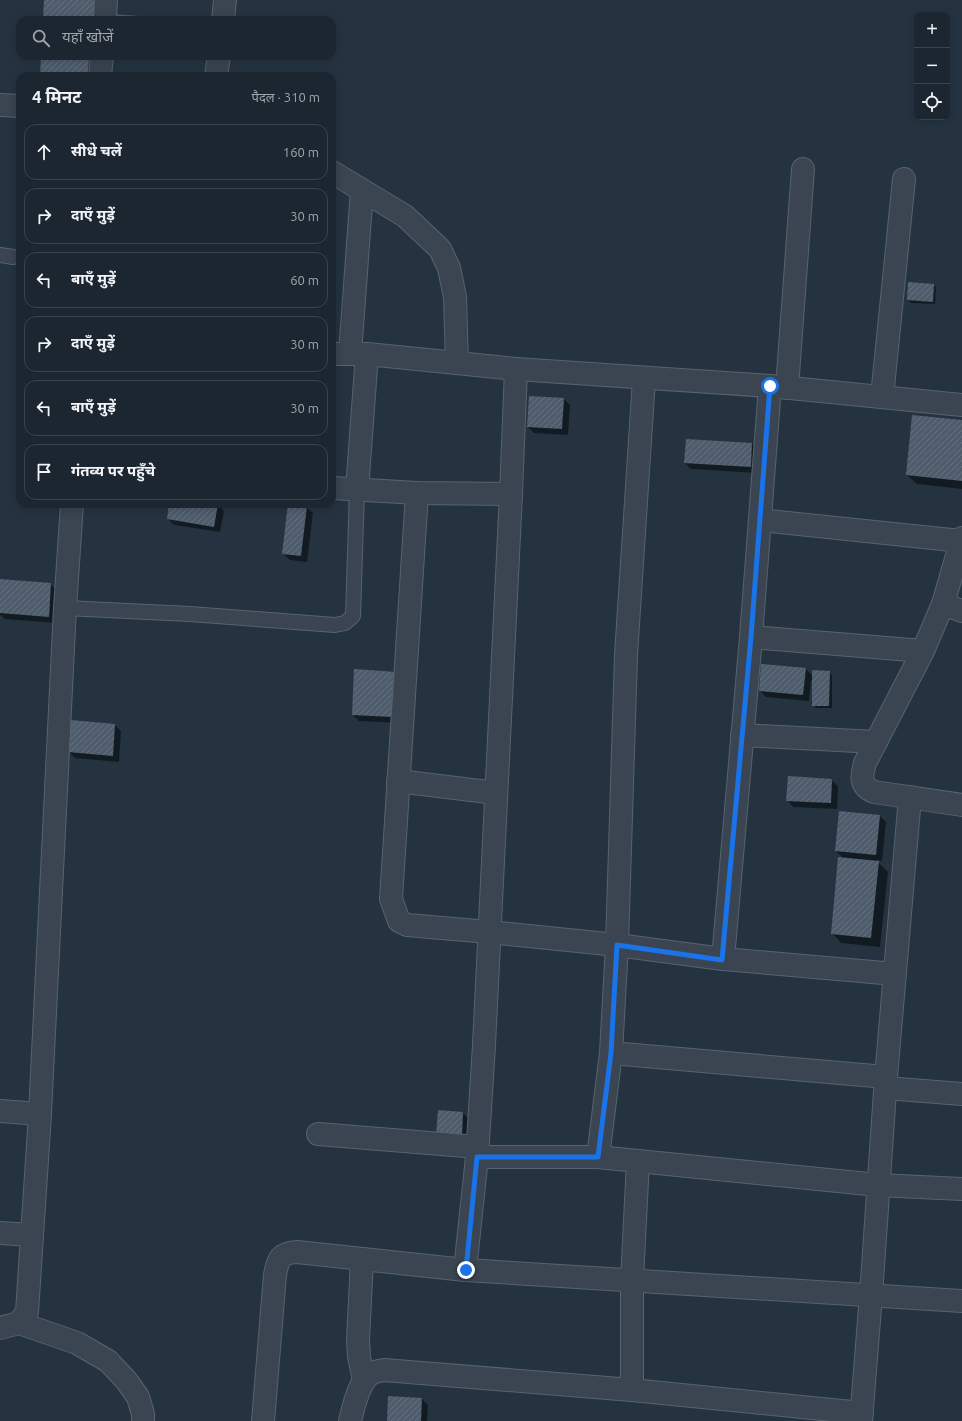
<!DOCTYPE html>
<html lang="hi">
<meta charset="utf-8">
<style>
body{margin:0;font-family:Ubuntu,"Noto Sans Devanagari",sans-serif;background:#252e39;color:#f1f3f6}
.controls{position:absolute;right:12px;top:12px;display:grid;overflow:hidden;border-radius:8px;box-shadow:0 2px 10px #0003}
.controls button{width:36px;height:36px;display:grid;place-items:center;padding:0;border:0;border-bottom:1px solid #3a434d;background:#1c2631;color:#f1f3f6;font:20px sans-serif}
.stop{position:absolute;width:12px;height:12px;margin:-9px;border:3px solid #1a73e8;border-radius:50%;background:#fff}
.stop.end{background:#1a73e8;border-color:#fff;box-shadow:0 1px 4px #0008}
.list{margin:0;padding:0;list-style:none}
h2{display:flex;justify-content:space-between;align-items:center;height:52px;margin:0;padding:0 16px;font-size:17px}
h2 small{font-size:13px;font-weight:400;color:#a0a5ab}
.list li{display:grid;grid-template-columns:26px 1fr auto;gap:12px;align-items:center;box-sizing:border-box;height:56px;margin:0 8px 8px;padding:0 8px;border:1px solid #3a434d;border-radius:12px}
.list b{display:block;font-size:15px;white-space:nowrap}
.list em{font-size:13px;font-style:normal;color:#a0a5ab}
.icon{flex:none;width:22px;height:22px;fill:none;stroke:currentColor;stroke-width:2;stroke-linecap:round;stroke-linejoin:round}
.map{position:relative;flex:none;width:962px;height:1421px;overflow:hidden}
.search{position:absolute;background:#1c2631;box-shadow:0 2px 10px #0003;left:16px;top:16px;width:320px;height:44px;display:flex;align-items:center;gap:10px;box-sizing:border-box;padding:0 14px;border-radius:12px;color:#a0a5ab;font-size:15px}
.panel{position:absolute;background:#1c2631;box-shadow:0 2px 10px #0003;left:16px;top:72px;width:320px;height:436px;border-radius:12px}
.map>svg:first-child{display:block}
.shadow{fill:#0007}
.building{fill:url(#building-hatch)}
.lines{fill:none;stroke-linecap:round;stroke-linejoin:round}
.service-casing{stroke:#57636e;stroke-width:16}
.minor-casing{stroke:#57636e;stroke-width:24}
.service{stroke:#3a4551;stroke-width:14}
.minor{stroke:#3a4551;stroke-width:22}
.route{stroke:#1a73e8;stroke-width:5}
</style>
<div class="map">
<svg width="962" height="1421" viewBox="0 0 962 1421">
<defs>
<pattern id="building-hatch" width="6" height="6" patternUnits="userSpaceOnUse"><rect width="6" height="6" fill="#4e5c6c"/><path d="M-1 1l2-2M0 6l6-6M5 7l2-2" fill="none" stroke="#657280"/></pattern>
</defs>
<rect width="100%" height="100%" fill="#253341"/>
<!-- shadow -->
<g class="shadow">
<path d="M42 56 89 58 95 65 94 76H41Z"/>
<path d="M933 285 936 287 935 304 911 303 908 300Z"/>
<path d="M564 399 570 405 568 435 534 433 528 427Z"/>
<path d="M962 421V489L917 484 907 475Z"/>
<path d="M752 444 758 451 757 473 691 469 685 463Z"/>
<path d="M170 504H217L224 511 220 532 174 525 168 519Z"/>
<path d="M306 507 313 513 307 562 290 560 283 554Z"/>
<path d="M50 584 57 590 55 623 5 619 0 615V589Z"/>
<path d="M806 669 813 676 829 672 832 675V708H816L813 705V681L811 680 809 701 766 697 760 691Z"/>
<path d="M355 670 399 723 359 721 353 715Z"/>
<path d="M115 725 121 731 119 762 75 758 69 752Z"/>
<path d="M831 780 838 786 837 809 793 807 787 800Z"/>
<path d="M880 816 886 822 882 861 876 860 888 872 880 947 841 943 832 933 844 859 836 851Z"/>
<path d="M463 1113 469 1119 468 1142 444 1141Z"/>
<path d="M389 1397 422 1399 428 1405 427 1421H388Z"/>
</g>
<!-- building -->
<g class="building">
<path d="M44 0H95L94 20H43Z"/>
<path d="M112 14 166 18V20H112Z"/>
<path d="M41 56 89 57 88 76H40Z"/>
<path d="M908 282 934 284 933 302 907 300Z"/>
<path d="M529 396 564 398 562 429 527 427Z"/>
<path d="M912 415 962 420V481L906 475Z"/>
<path d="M686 439 752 443 751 467 684 463Z"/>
<path d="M169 504H218L214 527 167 519Z"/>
<path d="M288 504 307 506 301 556 282 554Z"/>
<path d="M0 579 51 583 49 617 0 613Z"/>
<path d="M761 664 806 668 803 695 759 691Z"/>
<path d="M354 669 396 672 393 717 352 715Z"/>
<path d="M812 670 830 671 829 706H812Z"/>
<path d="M71 720 115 724 113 756 68 752Z"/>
<path d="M788 776 832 779 831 803 786 801Z"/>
<path d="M839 811 880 815 876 855 835 851Z"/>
<path d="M838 857 879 861 871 938 831 934Z"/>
<path d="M438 1110 463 1112 462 1137 436 1135Z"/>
<path d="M388 1396 422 1398 421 1421H387Z"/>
</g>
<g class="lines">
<defs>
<g id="service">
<path d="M0 255 13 257"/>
<path d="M65 608 190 614 335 625 345 623 353 616 357 490"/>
</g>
<g id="minor">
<path d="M105 20 106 0"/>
<path d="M223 20 225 0"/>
<path d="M100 76 102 56"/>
<path d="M216 76 219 56"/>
<path d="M0 105 20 106"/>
<path d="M332 172 405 216 440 249 449 268 455 297 457 363"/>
<path d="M332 354H367L516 369 770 386 962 405"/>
<path d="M350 354 362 190"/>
<path d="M644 379 626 655 617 945 611 1053 598 1157 878 1185 962 1189"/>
<path d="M787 388 803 169"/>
<path d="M882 397 904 179"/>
<path d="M332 488 417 493 511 494"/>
<path d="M357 490 367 354"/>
<path d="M417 493 391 899 399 921 407 925 489 932 617 945 723 959 895 974"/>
<path d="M760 520 962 541"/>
<path d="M962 538 943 604 923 651 865 763C861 777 860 786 874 792L962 805"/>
<path d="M943 604 962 611"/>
<path d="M751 637 923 651"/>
<path d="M742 735 876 742"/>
<path d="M398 781 496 793"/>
<path d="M723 959 751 637 770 386"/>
<path d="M611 1053 886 1077"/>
<path d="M886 1088 962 1094"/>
<path d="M0 1111 40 1114"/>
<path d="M318 1134 478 1147"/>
<path d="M477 1157H598"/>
<path d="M0 1233 32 1235"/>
<path d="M362 1259 358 1340 359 1357 364 1380"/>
<path d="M465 1270 477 1157 484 1045 511 494 516 369"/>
<path d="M19 1323 77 1343 108 1361 126 1380 138 1397 143 1414V1421"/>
<path d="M0 1328 19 1323 27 1312 40 1114 65 608 72 504"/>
<path d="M632 1390V1280L638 1161"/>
<path d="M263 1421 275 1275C278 1259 280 1253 297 1252L465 1270 962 1301"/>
<path d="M350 1421C354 1406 359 1377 375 1372 377 1371 381 1371 384 1370L632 1390 862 1413"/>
<path d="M861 1421 871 1295 886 1077 910 797"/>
</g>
</defs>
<!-- service casing -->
<use href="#service" class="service-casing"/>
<!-- minor casing -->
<use href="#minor" class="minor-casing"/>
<!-- service -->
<use href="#service" class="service"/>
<!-- minor -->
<use href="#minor" class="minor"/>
</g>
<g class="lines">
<!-- route -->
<path class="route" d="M466 1270 477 1157H598L611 1053 617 945 722 960 751 637 770 386"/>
</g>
</svg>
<div class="controls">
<button>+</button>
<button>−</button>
<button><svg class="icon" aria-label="locate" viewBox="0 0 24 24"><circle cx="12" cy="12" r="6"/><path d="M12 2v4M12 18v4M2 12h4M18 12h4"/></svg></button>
</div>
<div class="stop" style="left:770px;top:386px"></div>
<div class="stop end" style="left:466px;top:1270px"></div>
<div class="search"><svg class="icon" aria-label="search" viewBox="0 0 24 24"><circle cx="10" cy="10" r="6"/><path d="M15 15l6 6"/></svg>यहाँ खोजें</div>
<section class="panel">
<h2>4 मिनट<small>पैदल · 310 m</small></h2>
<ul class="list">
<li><svg class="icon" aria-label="ahead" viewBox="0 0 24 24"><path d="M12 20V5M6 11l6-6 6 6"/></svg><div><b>सीधे चलें</b></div><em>160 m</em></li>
<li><svg class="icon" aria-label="right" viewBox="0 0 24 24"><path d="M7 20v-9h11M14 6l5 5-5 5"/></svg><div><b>दाएँ मुड़ें</b></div><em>30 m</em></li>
<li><svg class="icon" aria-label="left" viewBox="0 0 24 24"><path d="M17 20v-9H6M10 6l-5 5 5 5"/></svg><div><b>बाएँ मुड़ें</b></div><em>60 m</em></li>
<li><svg class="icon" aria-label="right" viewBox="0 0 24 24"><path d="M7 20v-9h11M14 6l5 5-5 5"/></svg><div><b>दाएँ मुड़ें</b></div><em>30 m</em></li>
<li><svg class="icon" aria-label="left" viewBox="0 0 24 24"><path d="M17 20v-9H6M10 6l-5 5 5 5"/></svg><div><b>बाएँ मुड़ें</b></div><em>30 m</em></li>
<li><svg class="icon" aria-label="arrive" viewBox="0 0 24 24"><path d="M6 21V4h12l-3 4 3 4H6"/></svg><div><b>गंतव्य पर पहुँचे</b></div></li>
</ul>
</section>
</div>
